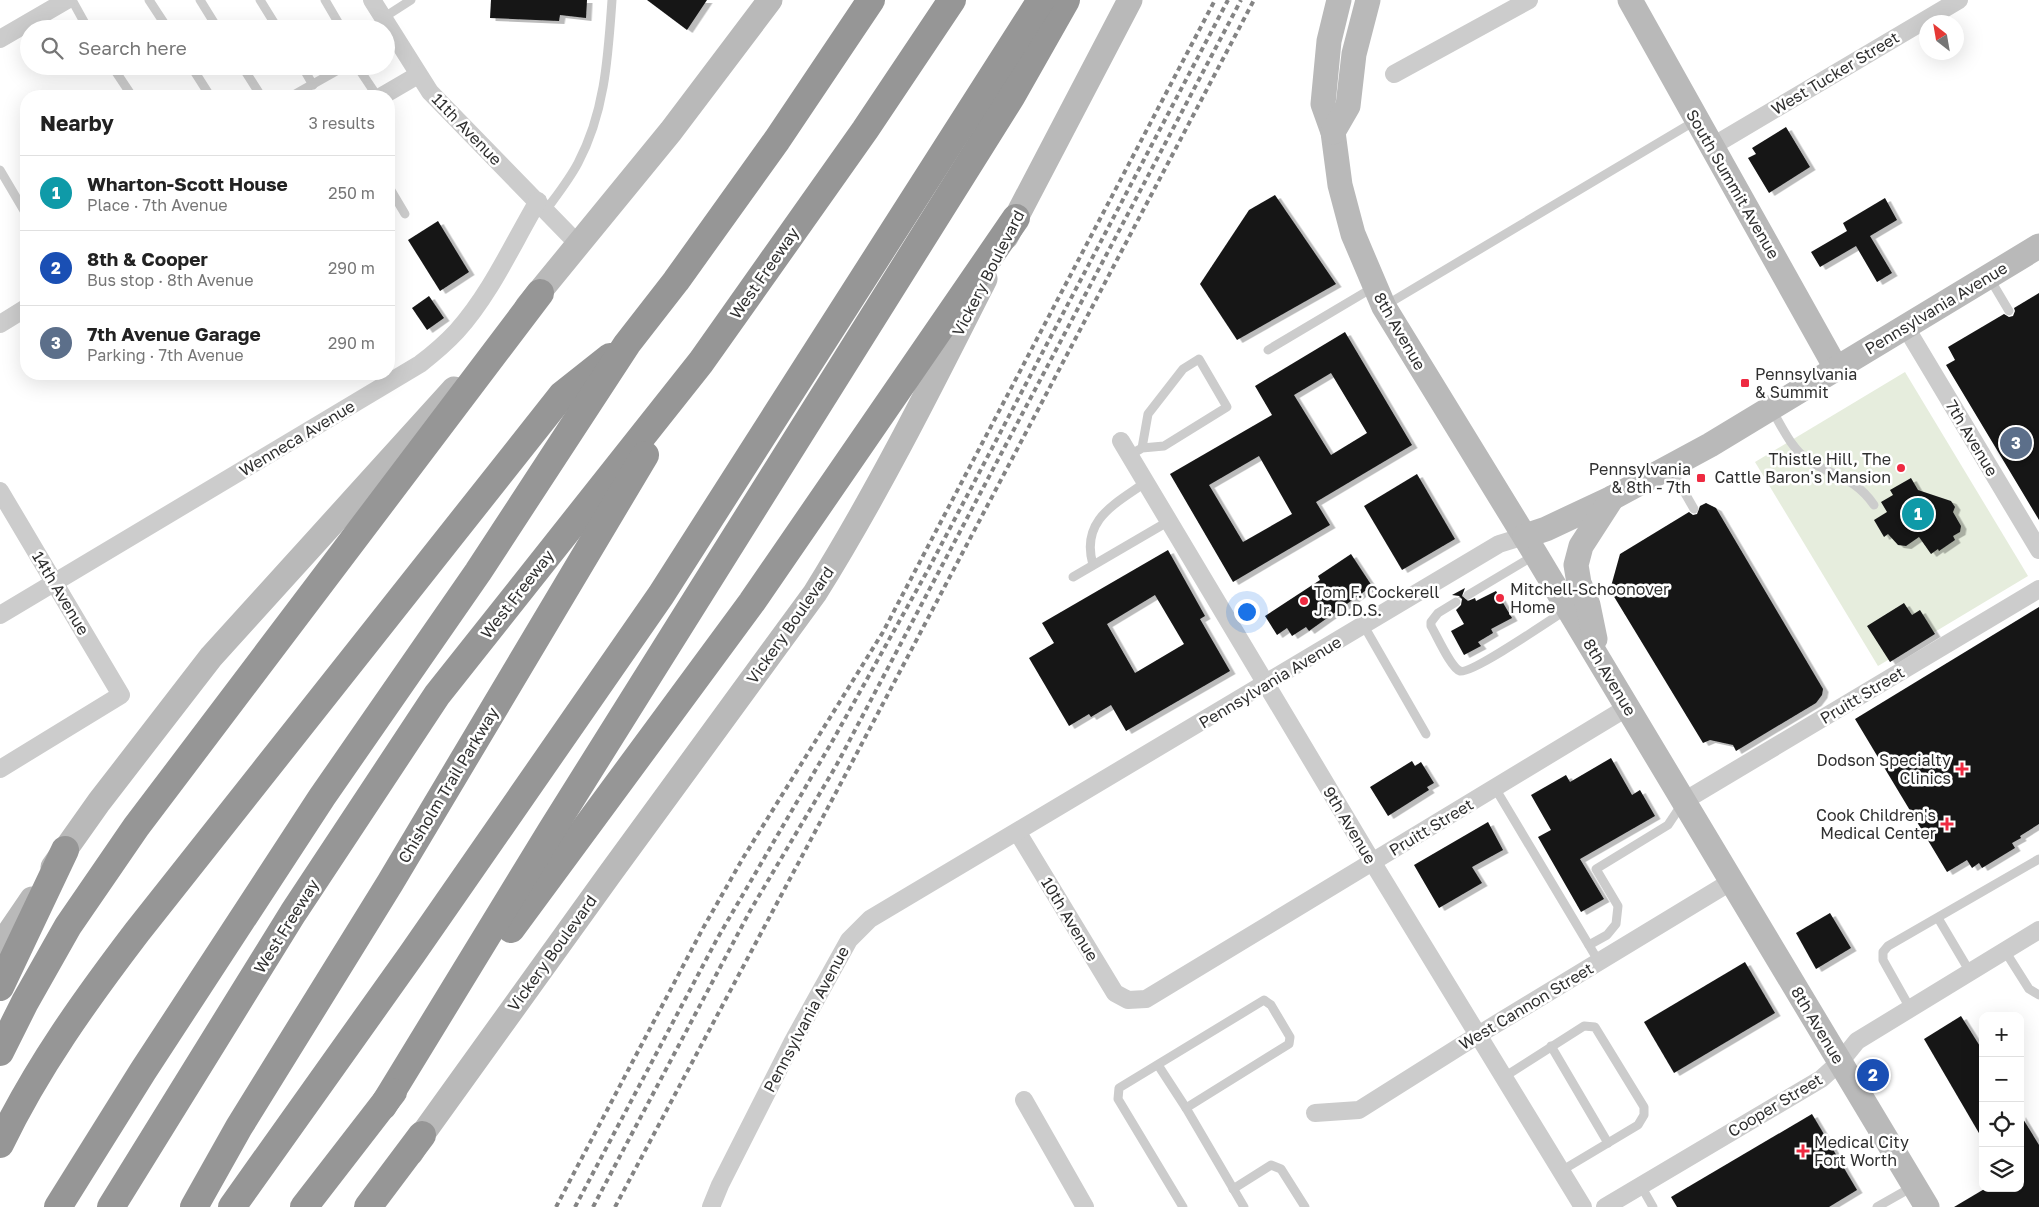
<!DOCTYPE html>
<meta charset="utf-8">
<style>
body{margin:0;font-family:"Golos Text",sans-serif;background:#f2f2f2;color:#222}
.controls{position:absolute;right:15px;bottom:15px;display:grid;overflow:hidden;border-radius:10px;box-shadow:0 5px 20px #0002}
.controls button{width:45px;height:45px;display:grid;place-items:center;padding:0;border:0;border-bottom:1px solid #e0e0e0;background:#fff;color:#222;font:25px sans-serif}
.compass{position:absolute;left:1919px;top:15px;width:45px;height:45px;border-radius:50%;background:#fff;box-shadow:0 5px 20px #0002;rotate:329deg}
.you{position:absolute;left:1246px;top:611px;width:18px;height:18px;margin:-12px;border:4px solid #fff;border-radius:50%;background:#1a73e8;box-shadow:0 0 0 8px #1a73e833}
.badge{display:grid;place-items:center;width:32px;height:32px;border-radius:50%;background:#ee2a41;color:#fff;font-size:16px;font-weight:700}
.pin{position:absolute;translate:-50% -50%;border:2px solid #fff;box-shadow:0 1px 5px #0006}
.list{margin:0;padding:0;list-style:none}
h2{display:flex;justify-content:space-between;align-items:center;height:65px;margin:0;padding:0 20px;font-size:21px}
h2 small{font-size:16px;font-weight:400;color:#767676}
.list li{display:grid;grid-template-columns:32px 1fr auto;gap:15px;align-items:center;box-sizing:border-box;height:75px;padding:0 20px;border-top:1px solid #e0e0e0}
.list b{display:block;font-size:19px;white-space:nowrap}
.list p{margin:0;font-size:16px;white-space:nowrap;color:#767676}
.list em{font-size:16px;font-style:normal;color:#767676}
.icon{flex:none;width:28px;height:28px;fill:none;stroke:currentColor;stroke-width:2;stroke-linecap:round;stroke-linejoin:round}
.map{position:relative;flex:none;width:2039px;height:1207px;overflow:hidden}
.search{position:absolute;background:#fff;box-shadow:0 5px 20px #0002;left:20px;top:20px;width:375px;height:55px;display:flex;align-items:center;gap:12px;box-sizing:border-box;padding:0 18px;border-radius:28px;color:#767676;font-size:19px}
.panel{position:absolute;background:#fff;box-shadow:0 5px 20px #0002;left:20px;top:90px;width:375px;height:290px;border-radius:20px}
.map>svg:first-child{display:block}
.green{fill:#e6eddd}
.building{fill:#161616;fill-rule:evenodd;filter:url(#shadow)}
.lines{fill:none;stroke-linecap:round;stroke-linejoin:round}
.lane{stroke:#ccc;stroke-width:9}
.street{stroke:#ccc;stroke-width:18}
.secondary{stroke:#b9b9b9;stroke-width:25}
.highway{stroke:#969696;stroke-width:28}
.rail{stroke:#848484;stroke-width:4;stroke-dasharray:5 4;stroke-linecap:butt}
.poi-dot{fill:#ee2a41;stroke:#fff;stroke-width:2}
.labels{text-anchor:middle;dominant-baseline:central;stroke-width:5;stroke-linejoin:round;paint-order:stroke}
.street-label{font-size:16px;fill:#2f2f2f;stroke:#fff}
.poi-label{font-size:16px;fill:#2f2f2f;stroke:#fff;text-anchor:start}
</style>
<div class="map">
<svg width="2039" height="1207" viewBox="0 0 2039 1207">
<defs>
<filter id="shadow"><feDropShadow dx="5.5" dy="3" stdDeviation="0" flood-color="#0004"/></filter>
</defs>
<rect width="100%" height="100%" fill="#fff"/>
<!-- green -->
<path class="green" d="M1905 372 2028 576 1878 666 1755 462Z"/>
<!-- building -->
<g class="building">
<path d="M491 0H587L586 18 560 15 559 21 490 18Z"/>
<path d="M647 0H707L687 30Z"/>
<path d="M1786 127 1810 167 1769 193 1748 158 1756 154 1752 148Z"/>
<path d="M1275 195 1336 284 1237 340 1200 284 1249 210Z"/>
<path d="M1885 198 1897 220 1870 236 1892 273 1877 282 1856 246 1820 267 1811 252 1847 231 1843 223Z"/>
<path d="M438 221 469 272 440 291 408 240Z"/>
<path d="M2039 293V520L1946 365 1955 360 1948 347 2004 314 2009 317 2013 316 2015 311 2014 308Z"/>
<path d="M429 296 444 318 427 330 412 308Z"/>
<path d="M1345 332 1412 445 1316 502 1330 525 1233 582 1170 474 1272 415 1255 386ZM1331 373 1367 433 1331 455 1294 395ZM1259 456 1292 514 1243 542 1209 485Z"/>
<path d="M1417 474 1455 539 1402 570 1364 506Z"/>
<path d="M1911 478 1918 490 1951 501 1955 507 1953 512 1961 526 1960 532 1953 536 1955 540 1939 551 1938 549 1931 554 1919 537 1906 546 1898 545 1888 534 1884 537 1874 520 1887 512 1881 502 1893 495 1890 490Z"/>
<path d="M1706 503 1716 508 1823 689 1822 695 1816 703 1736 751 1733 745 1710 740 1703 743 1610 590 1620 554 1689 512 1693 515 1697 514 1700 506Z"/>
<path d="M1168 550 1205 616 1200 619 1230 671 1126 731 1111 705 1091 717 1089 714 1069 726 1029 658 1054 643 1042 623ZM1155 595 1184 644 1135 673 1107 624Z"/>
<path d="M1351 554 1372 586 1309 631 1306 627 1292 636 1287 628 1277 635 1265 616 1320 580 1318 576Z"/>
<path d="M1465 588 1462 596 1468 601 1475 598 1476 601 1496 591 1512 618 1491 629 1493 633 1478 642 1481 646 1464 655 1451 631 1464 624 1456 610 1461 605 1462 599 1459 596 1452 595Z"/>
<path d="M1904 603 1912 615 1920 610 1935 634 1890 662 1867 626Z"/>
<path d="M2039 607V824L2020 836 2021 838 2012 843 2015 848 1982 868 1979 863 1972 868 1967 860 1947 872 1855 719Z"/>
<path d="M1611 758 1632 795 1640 790 1655 816 1580 859 1604 899 1581 912 1538 837 1551 830 1531 795 1566 775 1570 782Z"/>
<path d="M1412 761 1415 766 1421 762 1434 783 1427 787 1429 790 1388 816 1370 787Z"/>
<path d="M1488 822 1503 850 1472 867 1482 883 1439 908 1414 865Z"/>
<path d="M1830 913 1851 948 1816 969 1796 933Z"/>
<path d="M1745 962 1775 1013 1674 1073 1644 1022Z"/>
<path d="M1961 1016 1983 1051V1140L1924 1039Z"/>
<path d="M1812 1114 1857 1190 1829 1207H1677L1671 1197Z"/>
<path d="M2020 1114 2039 1145V1207H1954L1986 1188H2020Z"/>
</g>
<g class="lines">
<!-- lane -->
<g class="lane">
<path d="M72 0 88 29"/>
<path d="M149 0 168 29"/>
<path d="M200 0 218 29"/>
<path d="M260 0 278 29"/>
<path d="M325 0 342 29"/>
<path d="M383 18 411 0"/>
<path d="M112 66 132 96"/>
<path d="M191 66 210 96"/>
<path d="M242 66 261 96"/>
<path d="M302 66 313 85"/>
<path d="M357 66 377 96"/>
<path d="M292 96 345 66"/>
<path d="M0 170 26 214"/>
<path d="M389 187 405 214"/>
<path d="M546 210C557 195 569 180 578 163 605 112 608 57 612 0"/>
<path d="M1990 279 2009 311"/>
<path d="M1386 305 1695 121"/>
<path d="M1268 350 1374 287"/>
<path d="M1772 410C1782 427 1791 448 1808 460 1833 477 1854 476 1874 505"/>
<path d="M1130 455 1142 448 1164 446 1227 407 1199 359 1183 369 1148 414 1142 448"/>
<path d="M1670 467 1694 509"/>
<path d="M1093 565C1080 520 1115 504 1146 482"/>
<path d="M1073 577 1169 521"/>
<path d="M1468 595 1535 555"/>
<path d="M1456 602 1438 613 1431 622V626C1437 636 1451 668 1460 671 1470 675 1552 619 1566 610"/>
<path d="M1364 626 1426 734"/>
<path d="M1495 788 1599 962"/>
<path d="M1938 918 1970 972"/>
<path d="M1589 945 1607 935 1616 924 1618 906 1596 869 1668 825 1682 804"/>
<path d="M2005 951 2029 989 2039 995"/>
<path d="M1910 1008 1883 960V952L1888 946 2039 859"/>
<path d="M1551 1046 1608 1143"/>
<path d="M1158 1065 1186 1108 1244 1207"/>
<path d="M1504 1077 1584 1026 1595 1027 1644 1107V1115L1638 1125 1561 1171"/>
<path d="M1641 1186 1653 1207"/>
<path d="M1233 1189 1271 1165 1281 1169 1305 1207"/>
<path d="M1183 1207 1118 1099 1119 1088 1264 1000 1271 1005 1290 1037 1289 1044 1186 1108"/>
<path d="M1877 1207 1914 1186"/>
</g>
<!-- street -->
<g class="street">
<path d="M372 0 430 92 578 244"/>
<path d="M0 39 67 0"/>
<path d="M1394 74 1529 0"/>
<path d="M382 96 418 75"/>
<path d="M1711 147 1959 0"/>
<path d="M0 324 26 308"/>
<path d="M1905 326 2039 550"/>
<path d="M1121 441 1373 863 1583 1207"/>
<path d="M0 491 121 695 0 769"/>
<path d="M0 615 420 364C433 354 445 344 457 331 491 293 512 245 538 201"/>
<path d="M1684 801 2039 589"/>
<path d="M1018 833 1115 993 1128 1000 1146 999 1628 707"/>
<path d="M1024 1100 1085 1207"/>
<path d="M1315 1113 1359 1110 1478 1035 1732 881"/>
<path d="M711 1207 720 1185 793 1041 849 940 870 919 1499 544 1525 536"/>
<path d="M1605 1207 1821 1079 1840 1062 1857 1041 2039 930"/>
</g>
<!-- secondary -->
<g class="secondary">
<path d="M1339 0 1329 41 1323 104 1333 132 1340 185 1353 234 1384 307 1536 555 1927 1207"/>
<path d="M1630 0 1836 368"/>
<path d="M1333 132 1348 106 1354 54 1368 0"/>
<path d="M1006 237 1130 0"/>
<path d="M527 307 671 131 770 0"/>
<path d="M1525 536 1546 529 1612 498 1710 445 2039 246"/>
<path d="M1595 639 1588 605 1579 583 1576 565 1581 546 1612 498"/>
<path d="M53 867 99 802 211 657 454 389"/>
<path d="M0 946 32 899"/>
<path d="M411 1153 422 1135 609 875 815 593C878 492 931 386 985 279"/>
</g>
<!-- highway -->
<g class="highway">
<path d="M511 929 752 602 1016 218"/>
<path d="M0 987 65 850"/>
<path d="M0 1052 25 1002 68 926 136 827 540 293"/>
<path d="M383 1106 551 831 1011 97 1066 0"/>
<path d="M0 1144C37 1067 86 999 137 932L562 395 610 357"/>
<path d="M58 1207 143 1071 322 797 478 572 627 344 676 281 777 140 871 0"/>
<path d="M111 1207 293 913 437 695 701 362 865 130 952 0"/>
<path d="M194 1207 239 1127 390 883 645 455"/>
<path d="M232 1207 412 954 661 595 1041 0"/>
<path d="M304 1207 393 1092"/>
<path d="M368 1207 422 1135"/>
</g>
<!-- rail -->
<g class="rail">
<path d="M556 1207 702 930 743 858 883 632 1215 0"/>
<path d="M575 1207 717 939 833 740 929 568 1228 0"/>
<path d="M593 1207 750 911 836 766 881 681 1241 0"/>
<path d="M615 1207 849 768 1254 0"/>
</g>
</g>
<!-- markers -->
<g class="poi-dot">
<rect x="1740" y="378" width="10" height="10" rx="2.5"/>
<circle cx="1901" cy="468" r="5"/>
<rect x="1696" y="473" width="10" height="10" rx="2.5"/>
<circle cx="1500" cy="598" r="5"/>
<circle cx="1304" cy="601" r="5"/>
<path d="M1959.5 761.5h5v5h5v5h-5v5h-5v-5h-5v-5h5z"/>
<path d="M1944.5 816.5h5v5h5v5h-5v5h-5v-5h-5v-5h5z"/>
<path d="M1800.5 1143.5h5v5h5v5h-5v5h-5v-5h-5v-5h5z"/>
</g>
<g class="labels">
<!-- street labels -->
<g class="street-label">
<text transform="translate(1835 73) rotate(-31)">West Tucker Street</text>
<text transform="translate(467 129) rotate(46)">11th Avenue</text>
<text transform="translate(1733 184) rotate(60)">South Summit Avenue</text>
<text transform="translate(764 273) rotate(-55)">West Freeway</text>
<text transform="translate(988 273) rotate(-63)">Vickery Boulevard</text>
<text transform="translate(1936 308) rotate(-31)">Pennsylvania Avenue</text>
<text transform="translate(1400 331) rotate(60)">8th Avenue</text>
<text transform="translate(297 438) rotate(-31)">Wenneca Avenue</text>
<text transform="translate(1972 438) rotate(59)">7th Avenue</text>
<text transform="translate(61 593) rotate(59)">14th Avenue</text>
<text transform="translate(517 594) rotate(-52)">West Freeway</text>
<text transform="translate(790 625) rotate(-55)">Vickery Boulevard</text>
<text transform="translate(1610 677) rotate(59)">8th Avenue</text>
<text transform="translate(1270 682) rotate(-31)">Pennsylvania Avenue</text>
<text transform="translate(1862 695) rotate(-31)">Pruitt Street</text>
<text transform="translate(448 785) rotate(-59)">Chisholm Trail Parkway</text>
<text transform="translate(1350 825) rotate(59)">9th Avenue</text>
<text transform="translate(1431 827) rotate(-31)">Pruitt Street</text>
<text transform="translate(1070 919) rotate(59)">10th Avenue</text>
<text transform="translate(286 926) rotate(-58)">West Freeway</text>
<text transform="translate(552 953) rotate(-54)">Vickery Boulevard</text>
<text transform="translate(1526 1006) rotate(-31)">West Cannon Street</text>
<text transform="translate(806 1019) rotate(-62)">Pennsylvania Avenue</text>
<text transform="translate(1818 1025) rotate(59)">8th Avenue</text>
<text transform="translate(1775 1105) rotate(-31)">Cooper Street</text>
</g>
<!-- poi labels -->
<g class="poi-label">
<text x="1755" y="374">Pennsylvania<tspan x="1755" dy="18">&amp; Summit</tspan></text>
<text x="1891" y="459" text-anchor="end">Thistle Hill, The<tspan x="1891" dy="18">Cattle Baron's Mansion</tspan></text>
<text x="1691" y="469" text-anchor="end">Pennsylvania<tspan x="1691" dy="18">&amp; 8th - 7th</tspan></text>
<text x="1510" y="589">Mitchell-Schoonover<tspan x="1510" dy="18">Home</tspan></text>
<text x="1314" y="592">Tom F. Cockerell<tspan x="1314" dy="18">Jr. D.D.S.</tspan></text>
<text x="1951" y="760" text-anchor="end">Dodson Specialty<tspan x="1951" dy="18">Clinics</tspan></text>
<text x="1936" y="815" text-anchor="end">Cook Children's<tspan x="1936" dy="18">Medical Center</tspan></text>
<text x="1814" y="1142">Medical City<tspan x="1814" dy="18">Fort Worth</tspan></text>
</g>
</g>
</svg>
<div class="controls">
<button>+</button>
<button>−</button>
<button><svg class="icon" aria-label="locate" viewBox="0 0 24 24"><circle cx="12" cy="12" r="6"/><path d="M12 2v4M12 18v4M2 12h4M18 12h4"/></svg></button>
<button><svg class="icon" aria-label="layers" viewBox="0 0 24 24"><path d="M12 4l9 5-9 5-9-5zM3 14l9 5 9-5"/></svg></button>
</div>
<svg class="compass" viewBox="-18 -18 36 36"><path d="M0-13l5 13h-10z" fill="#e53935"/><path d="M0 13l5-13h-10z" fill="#767676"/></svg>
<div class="you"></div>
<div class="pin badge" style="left:1918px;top:514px;background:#0f9aa8">1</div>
<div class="pin badge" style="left:1873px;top:1075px;background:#1a4fb4">2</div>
<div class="pin badge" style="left:2016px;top:443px;background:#5c6f8a">3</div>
<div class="search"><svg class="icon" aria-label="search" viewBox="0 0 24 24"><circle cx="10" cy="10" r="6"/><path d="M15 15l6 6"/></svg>Search here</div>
<section class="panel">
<h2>Nearby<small>3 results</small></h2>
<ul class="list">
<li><span class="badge" style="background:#0f9aa8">1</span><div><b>Wharton-Scott House</b><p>Place · 7th Avenue</p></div><em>250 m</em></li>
<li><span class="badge" style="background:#1a4fb4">2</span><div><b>8th &amp; Cooper</b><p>Bus stop · 8th Avenue</p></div><em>290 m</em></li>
<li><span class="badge" style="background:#5c6f8a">3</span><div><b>7th Avenue Garage</b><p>Parking · 7th Avenue</p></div><em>290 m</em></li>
</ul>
</section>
</div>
